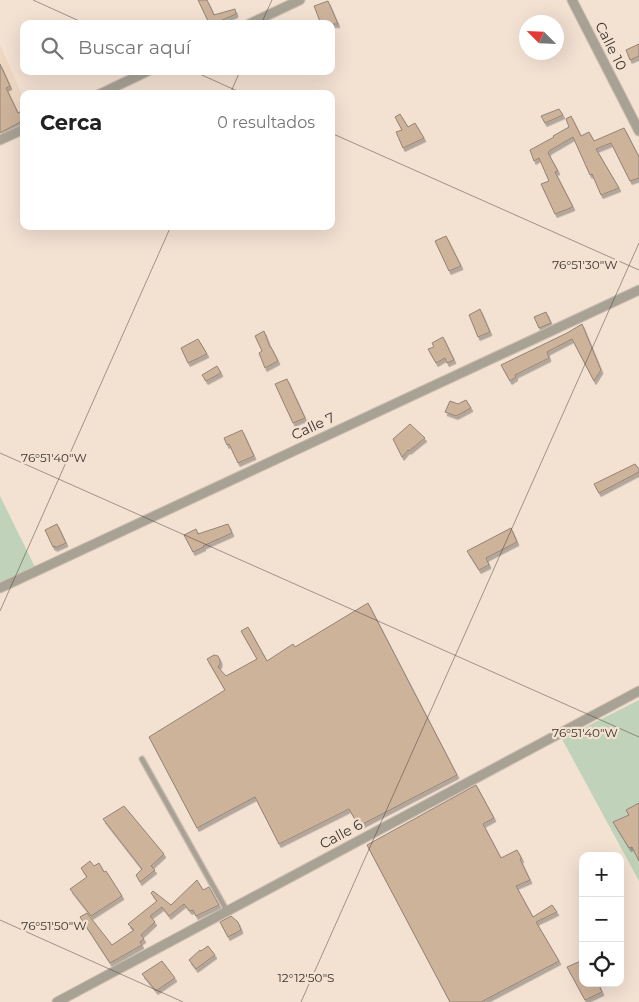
<!DOCTYPE html>
<html lang="es">
<meta charset="utf-8">
<style>
body{margin:0;font-family:Montserrat,sans-serif;background:#f2f2f2;color:#222}
.controls{position:absolute;right:15px;bottom:15px;display:grid;overflow:hidden;border-radius:10px;box-shadow:0 5px 20px #0002}
.controls button{width:45px;height:45px;display:grid;place-items:center;padding:0;border:0;border-bottom:1px solid #e0e0e0;background:#fff;color:#222;font:25px sans-serif}
.compass{position:absolute;left:519px;top:15px;width:45px;height:45px;border-radius:50%;background:#fff;box-shadow:0 5px 20px #0002;rotate:294deg}
.list{margin:0;padding:0;list-style:none}
h2{display:flex;justify-content:space-between;align-items:center;height:65px;margin:0;padding:0 20px;font-size:21px}
h2 small{font-size:16px;font-weight:400;color:#767676}
.icon{flex:none;width:28px;height:28px;fill:none;stroke:currentColor;stroke-width:2;stroke-linecap:round;stroke-linejoin:round}
.map{position:relative;flex:none;width:639px;height:1002px;overflow:hidden}
.search{position:absolute;background:#fff;box-shadow:0 5px 20px #0002;left:20px;top:20px;width:315px;height:55px;display:flex;align-items:center;gap:12px;box-sizing:border-box;padding:0 18px;border-radius:10px;color:#767676;font-size:19px}
.panel{position:absolute;background:#fff;box-shadow:0 5px 20px #0002;left:20px;top:90px;width:315px;height:140px;border-radius:10px}
.map>svg:first-child{display:block}
.built{fill:#eed7c2}
.green{fill:#c0d2b9}
.building{fill:#ceb39b;stroke:#948476;filter:url(#shadow)}
.lines{fill:none;stroke-linecap:round;stroke-linejoin:round}
.service-casing{stroke:#cebeb1;stroke-width:7}
.minor-casing{stroke:#cebeb1;stroke-width:11}
.service{stroke:#a8a295;stroke-width:4.5}
.minor{stroke:#a8a295;stroke-width:9}
.ticks{fill:none;stroke:#3a332d;stroke-width:1;stroke-opacity:0.45}
.labels{text-anchor:middle;dominant-baseline:central;stroke-width:4.5;stroke-linejoin:round;paint-order:stroke}
.street-label{font-size:14px;fill:#3a332d;stroke:#f3e1d2}
.ticks-label{font-size:12px;text-anchor:middle;fill:#3a332d;stroke:#f3e1d2;stroke-width:4.5;stroke-linejoin:round;paint-order:stroke}
</style>
<div class="map">
<svg width="639" height="1002" viewBox="0 0 639 1002">
<defs>
<filter id="shadow"><feDropShadow dx="2" dy="3.5" stdDeviation="0" flood-color="#0004"/></filter>
</defs>
<rect width="100%" height="100%" fill="#f3e1d2"/>
<!-- built -->
<path class="built" d="M0 45 24 100V121L0 133Z"/>
<!-- green -->
<g class="green">
<path d="M0 496 35 567 0 582Z"/>
<path d="M639 700V881L562 739Z"/>
</g>
<!-- building -->
<g class="building">
<path d="M198 0H207L214 15 235 9 236 14 213 24 211 21H208Z"/>
<path d="M328 1 338 24H321L314 6Z"/>
<path d="M639 44V56L630 60 626 50Z"/>
<path d="M0 64 10 86 6 88 18 113 24 110V120L0 133Z"/>
<path d="M559 109 563 115 545 123 541 116Z"/>
<path d="M400 114 408 127 415 123 424 138 403 148 396 132 402 130 395 117Z"/>
<path d="M571 116 581 136 589 132 594 141 624 128 639 157V178L630 181 611 143 596 149 619 188 601 195 592 174 590 175 573 137 549 151V152L548 153 558 171 555 172 573 207 555 214 541 184 549 181 539 158 534 161 530 150 554 137 553 136 569 127 566 119Z"/>
<path d="M446 236 461 266 449 271 435 241Z"/>
<path d="M480 309 490 332 478 337 469 315Z"/>
<path d="M546 312 551 323 539 328 534 317Z"/>
<path d="M582 324 601 370 594 381 572 339 547 352 549 358 515 375 516 377 510 381 501 365 567 333Z"/>
<path d="M264 331 270 347H271L278 361 265 368 259 353 262 351 255 336Z"/>
<path d="M443 337 454 360 447 363 445 358 436 363 428 349 434 347 432 343Z"/>
<path d="M198 339 207 354 188 363 181 348Z"/>
<path d="M217 366 221 373 206 381 202 375Z"/>
<path d="M287 379 305 418 293 423 275 384Z"/>
<path d="M466 400 471 408 456 416 445 412 450 401 458 404Z"/>
<path d="M410 424 425 438 409 451 408 450 402 457 393 439Z"/>
<path d="M242 430 254 456 238 463 229 444 227 445 224 438Z"/>
<path d="M635 464 639 469V472L599 493 594 484Z"/>
<path d="M57 524 66 543 55 548V546L53 547 45 530Z"/>
<path d="M228 524 232 533 203 546 204 547 193 552 184 535 196 529 198 534Z"/>
<path d="M511 528 517 542 486 558 489 565 479 570 467 551Z"/>
<path d="M368 603 457 775 359 826 349 809 279 844 255 797 197 828 149 737 225 690 207 659 214 655 218 656 220 660V664L218 667 226 676 257 659 241 631 248 627 267 661 293 644 295 647Z"/>
<path d="M476 785 494 818 483 824 501 858 517 850 522 859H520L530 880 516 886 533 917 552 905 557 912 536 922 559 961 481 1002H450L367 845Z"/>
<path d="M639 803V861L632 847 629 848 613 822 629 815 626 810Z"/>
<path d="M124 806 164 854 151 866 155 870 140 882 136 875 142 869 103 819Z"/>
<path d="M90 861 94 866 99 863 104 872 106 871 122 896 91 916 70 889 87 877 81 868Z"/>
<path d="M197 880 203 890 209 887 219 905 196 916 193 910 190 911 184 904 169 916 162 907 150 916 155 922 141 935 144 939 140 942 142 945 110 963 80 917 87 913 112 945 134 930 128 924 157 901 151 893 153 891 171 905Z"/>
<path d="M231 916 238 922 241 930 228 937 220 922Z"/>
<path d="M208 946 215 955 196 969 189 960 200 950 201 951Z"/>
<path d="M583 960V983H598L602 992 585 1000 567 967Z"/>
<path d="M162 961 175 978 156 991 142 974Z"/>
</g>
<g class="lines">
<defs>
<path id="service" d="M142 759 227 911"/>
<g id="minor">
<path d="M572 0 639 131"/>
<path d="M249 24 300 0"/>
<path d="M100 94 148 71"/>
<path d="M0 140 24 129"/>
<path d="M0 588 639 290"/>
<path d="M57 1002 639 691"/>
</g>
</defs>
<!-- service casing -->
<use href="#service" class="service-casing"/>
<!-- minor casing -->
<use href="#minor" class="minor-casing"/>
<!-- service -->
<use href="#service" class="service"/>
<!-- minor -->
<use href="#minor" class="minor"/>
</g>
<!-- ticks -->
<path class="ticks" d="M33 0 86 24M261 24 272 0M193 71 244 94M230 94 240 71M331 133 639 270M0 453 639 737M0 611 171 226M0 920 183 1002M301 1002 639 243"/>
<g class="labels">
<!-- street labels -->
<g class="street-label">
<text transform="translate(611 46) rotate(63)">Calle 10</text>
<text transform="translate(313 426) rotate(-25)">Calle 7</text>
<text transform="translate(341 834) rotate(-28)">Calle 6</text>
</g>
</g>
<g class="ticks-label">
<text x="585" y="269">76°51'30"W</text>
<text x="54" y="462">76°51'40"W</text>
<text x="585" y="737">76°51'40"W</text>
<text x="54" y="930">76°51'50"W</text>
<text x="306" y="982">12°12'50"S</text>
</g>
</svg>
<div class="controls">
<button>+</button>
<button>−</button>
<button><svg class="icon" aria-label="locate" viewBox="0 0 24 24"><circle cx="12" cy="12" r="6"/><path d="M12 2v4M12 18v4M2 12h4M18 12h4"/></svg></button>
</div>
<svg class="compass" viewBox="-18 -18 36 36"><path d="M0-13l5 13h-10z" fill="#e53935"/><path d="M0 13l5-13h-10z" fill="#767676"/></svg>
<div class="search"><svg class="icon" aria-label="search" viewBox="0 0 24 24"><circle cx="10" cy="10" r="6"/><path d="M15 15l6 6"/></svg>Buscar aquí</div>
<section class="panel">
<h2>Cerca<small>0 resultados</small></h2>
<ul class="list">
</ul>
</section>
</div>
